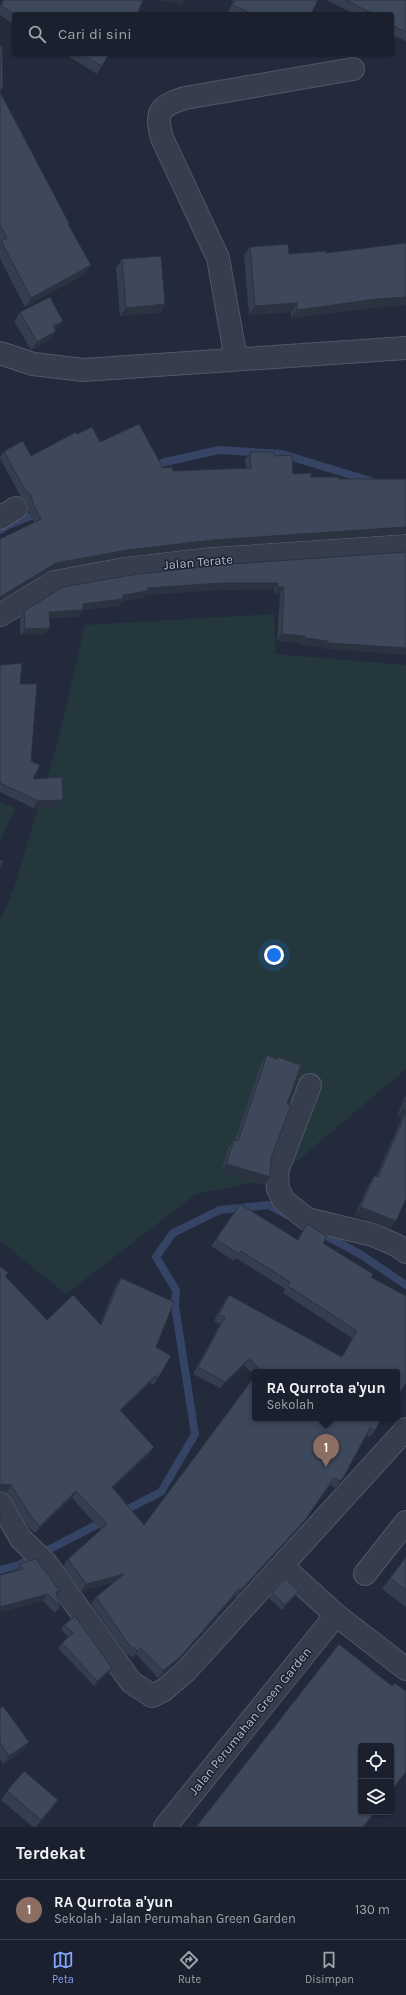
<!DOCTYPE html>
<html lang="id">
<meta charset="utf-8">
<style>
body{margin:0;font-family:Karla,sans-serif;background:#232835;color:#f1f3f6}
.controls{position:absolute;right:12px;bottom:12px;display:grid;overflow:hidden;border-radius:4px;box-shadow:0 1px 3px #0004}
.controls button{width:36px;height:36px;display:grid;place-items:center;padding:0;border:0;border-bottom:1px solid #383e49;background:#1a202d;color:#f1f3f6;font:20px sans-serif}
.you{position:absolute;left:274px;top:955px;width:14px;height:14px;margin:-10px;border:3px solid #fff;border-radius:50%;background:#1a73e8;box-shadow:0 0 0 6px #1a73e833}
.badge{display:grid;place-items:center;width:26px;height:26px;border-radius:50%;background:#85a4fa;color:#fff;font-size:13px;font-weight:700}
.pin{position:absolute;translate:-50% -33px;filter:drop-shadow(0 1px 2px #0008)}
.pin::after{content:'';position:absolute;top:21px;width:14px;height:12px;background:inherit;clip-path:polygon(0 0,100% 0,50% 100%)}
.popup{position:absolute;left:252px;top:1369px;width:148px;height:52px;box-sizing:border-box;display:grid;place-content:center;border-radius:4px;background:#1a202d;filter:drop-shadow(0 1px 3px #0005);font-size:13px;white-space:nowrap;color:#9fa3aa}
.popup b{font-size:15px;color:#f1f3f6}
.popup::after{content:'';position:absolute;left:50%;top:100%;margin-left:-8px;border:8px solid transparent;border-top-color:#1a202d}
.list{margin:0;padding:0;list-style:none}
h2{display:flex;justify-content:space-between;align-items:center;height:52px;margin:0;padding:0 16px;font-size:17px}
h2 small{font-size:13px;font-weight:400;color:#9fa3aa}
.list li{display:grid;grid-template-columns:26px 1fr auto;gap:12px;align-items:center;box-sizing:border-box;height:60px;padding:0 16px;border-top:1px solid #383e49}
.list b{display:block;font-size:15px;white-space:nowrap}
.list p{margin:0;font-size:13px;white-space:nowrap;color:#9fa3aa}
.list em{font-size:13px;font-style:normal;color:#9fa3aa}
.icon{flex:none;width:22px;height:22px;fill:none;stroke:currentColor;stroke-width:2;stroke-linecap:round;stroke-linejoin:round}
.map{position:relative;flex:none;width:406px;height:1827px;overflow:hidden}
.search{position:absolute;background:#1a202d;box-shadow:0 1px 3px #0004;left:12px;right:12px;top:12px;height:44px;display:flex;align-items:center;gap:10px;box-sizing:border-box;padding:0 14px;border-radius:4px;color:#9fa3aa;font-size:15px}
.sheet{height:112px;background:#1a202d}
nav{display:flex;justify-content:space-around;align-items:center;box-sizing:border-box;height:56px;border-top:1px solid #383e49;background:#1a202d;font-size:11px;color:#9fa3aa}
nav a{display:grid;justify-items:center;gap:2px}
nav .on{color:#85a4fa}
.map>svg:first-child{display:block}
.green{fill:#24373d}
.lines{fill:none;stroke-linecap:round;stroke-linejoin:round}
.stream{stroke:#354364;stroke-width:8}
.street-casing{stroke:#515767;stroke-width:24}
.street{stroke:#363d4c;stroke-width:22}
.wall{fill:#353e4e}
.shaded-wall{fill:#2b3240}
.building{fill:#3e485b;stroke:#2b3240}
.labels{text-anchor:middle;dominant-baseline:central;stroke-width:3;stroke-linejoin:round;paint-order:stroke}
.street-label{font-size:13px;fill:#b2b7c8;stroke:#1b2231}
</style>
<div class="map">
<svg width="406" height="1827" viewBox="0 0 406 1827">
<rect width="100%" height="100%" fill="#222a3c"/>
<!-- green -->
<g class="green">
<path d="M274 614 276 654 406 665V1069L277 1178 196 1194 66 1294 0 1241V920L13 891 57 745 85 625Z"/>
<path d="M0 801 15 808 1 840H0Z"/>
</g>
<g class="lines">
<!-- stream -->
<g class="stream">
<path d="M152 467 165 462 219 450 282 454 374 482"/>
<path d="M0 530 8 525 41 512"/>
<path d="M317 1231 360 1254 406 1285"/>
<path d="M122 1512 161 1492 195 1434 175 1306 176 1290 156 1257 173 1233 220 1210 269 1205 287 1215"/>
<path d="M0 1570 19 1565 106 1520"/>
</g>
<defs>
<g id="street">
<path d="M0 353 33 364 84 370 406 348"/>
<path d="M236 359 218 258 162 138C155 112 159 106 185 98L353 69"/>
<path d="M0 518 16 508"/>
<path d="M0 615 54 582 124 569 210 559 406 546"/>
<path d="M310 1085 277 1171 278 1189 284 1201 307 1219 373 1235 396 1245 406 1252"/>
<path d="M0 1503 21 1539 46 1563 131 1682 152 1696 164 1690 185 1672 406 1429"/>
<path d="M282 1566 336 1615 406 1669"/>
<path d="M365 1574 406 1522"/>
<path d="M165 1827 336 1615"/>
</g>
</defs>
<!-- street casing -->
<use href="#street" class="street-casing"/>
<!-- street -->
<use href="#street" class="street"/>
</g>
<!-- wall -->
<g class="wall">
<path d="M3 0H143L137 14H14V24L0 15V6Z"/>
<path d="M231 0H318L311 14H231L228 12 233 1Z"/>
<path d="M326 0H406V41L392 35V14H355Z"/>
<path d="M65 54H109L102 66 97 74Z"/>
<path d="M0 88H3L0 92 68 225 91 265 85 274 25 307 0 259Z"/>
<path d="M406 243V305L371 308 291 318V312L249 315 244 255 250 247 289 254 326 253Z"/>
<path d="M122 259 165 304 160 313 120 316 116 268Z"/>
<path d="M20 312 63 321 56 330V331L50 340 31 350 14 321Z"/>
<path d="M77 434 100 442 173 471 246 468 245 459 250 452 274 456 293 474 311 477 339 479 405 534 209 547 123 557 51 570 34 523 28 510 27 502 21 497 0 458V457L4 451 31 456Z"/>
<path d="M406 552 323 649 324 647 300 645V643L277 641 280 594H274V589L217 590 145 595 144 598 122 601 119 606 83 610 78 617 50 618 45 634 20 635V618L24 611Z"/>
<path d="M0 665 20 684 33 779 58 807 33 808 0 792Z"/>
<path d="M267 1055 277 1059 278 1057 287 1104 271 1158 270 1177 265 1185 221 1173 228 1148 234 1140H235L261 1064Z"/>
<path d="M406 1095V1199L390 1229 355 1215 369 1184 374 1176 376 1177 402 1118 397 1116Z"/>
<path d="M240 1204 297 1240 307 1224 323 1243 371 1277 397 1372H255V1375L244 1366 220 1388 193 1374 220 1324 214 1321 224 1302 229 1295 342 1357 352 1338 283 1293 285 1289 236 1258 234 1261 211 1246Z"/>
<path d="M0 1266 8 1273 5 1276 47 1320 100 1324 116 1285 121 1278 156 1347 158 1378 153 1385 150 1383 121 1411 154 1447 149 1454 113 1488 144 1525 381 1418 375 1431 370 1437 366 1435 338 1485 335 1488 330 1485 300 1527 236 1597 235 1596 176 1663 158 1678 136 1654 132 1658 129 1654 127 1655 91 1604 96 1597 114 1582 81 1591 63 1566 68 1559 101 1530 72 1498 35 1533 28 1526 7 1492 0 1491Z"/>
<path d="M406 1557V1607L382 1589Z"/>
<path d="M19 1564 60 1591 57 1596 60 1607 55 1613 43 1601 0 1612V1575L14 1571Z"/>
<path d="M299 1591 296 1595 282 1610 269 1598 272 1593Z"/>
<path d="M64 1625 109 1672 94 1686 58 1648 62 1643 68 1637 61 1629Z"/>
<path d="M0 1708 29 1742 23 1750 3 1764 0 1759Z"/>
<path d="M7 1791 52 1809 36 1827H33L1 1800Z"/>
</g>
<!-- shaded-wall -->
<g class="shaded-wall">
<path d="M158 0H185L181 5Z"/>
<path d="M0 88H3L0 92Z"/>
<path d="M91 265 85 274 25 307 31 298Z"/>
<path d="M406 297V305L371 308 291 318 297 310 377 299Z"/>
<path d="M297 303 291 312 249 315 255 306Z"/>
<path d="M165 304 160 313 120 316 126 308Z"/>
<path d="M63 321 57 330 47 335 53 326Z"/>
<path d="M56 331 50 340 31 350 37 342Z"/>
<path d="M406 527V534L209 547 123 557 51 570 0 600V597L56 563 127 550 213 540Z"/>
<path d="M222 583H278L274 589 217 590 145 595 144 598 122 601 119 606 83 610 78 617 45 618 49 612 83 604 148 588Z"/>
<path d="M278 587H284L280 594H274Z"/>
<path d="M50 628 45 634 20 635 25 629Z"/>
<path d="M282 634 305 636 300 643 277 641Z"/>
<path d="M305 638 328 641 324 647 300 645Z"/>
<path d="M328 643 406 648V655L323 649Z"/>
<path d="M63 800 58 807 33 808 38 801Z"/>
<path d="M403 1108 406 1110V1112L402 1118 397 1116Z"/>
<path d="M226 1164 270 1177 265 1185 221 1173Z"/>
<path d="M361 1207 396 1221 390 1229 355 1215Z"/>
<path d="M249 1359 244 1366 220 1388 225 1382Z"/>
<path d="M155 1376 150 1383 115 1417 120 1410Z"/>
<path d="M154 1447 149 1454 107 1493 112 1487Z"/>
<path d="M334 1478 300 1527 236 1597 241 1590Z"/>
<path d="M4 1484 11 1485 7 1492 0 1491V1485Z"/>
<path d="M76 1491 72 1498 35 1533 40 1526Z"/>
<path d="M124 1574 119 1581 81 1591 86 1584Z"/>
<path d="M239 1589 235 1596 176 1663 158 1678 163 1671Z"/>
<path d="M60 1591 55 1598 51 1599 56 1592Z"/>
<path d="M299 1591 296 1595 282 1610 285 1605Z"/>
<path d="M48 1594 43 1601 0 1612V1607Z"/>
<path d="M141 1648 136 1654 132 1658 137 1651Z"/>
<path d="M112 1668 109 1672 94 1686 97 1681Z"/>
<path d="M29 1742 23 1750 3 1764 9 1756Z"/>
<path d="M406 1772 391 1792V1791Z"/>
<path d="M58 1800 52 1809 36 1827 41 1820Z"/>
</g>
<!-- building -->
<g class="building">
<path d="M4 0H143L137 14 134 13 133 14H15L1 6Z"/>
<path d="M235 0H318L311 14H252L233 5Z"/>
<path d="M345 0H406V32L392 25V14H374Z"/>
<path d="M0 46H2L3 88H0Z"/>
<path d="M81 54H109L102 66Z"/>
<path d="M0 92 69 223 68 224 91 265 31 298 1 241 7 238 0 225Z"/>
<path d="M406 243V297L377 299 297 310V303L255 306 250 247 288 244 289 254 326 251V253Z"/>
<path d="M161 256 165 304 126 308 122 259Z"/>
<path d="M50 297 63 321 53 326 56 331 37 342 20 312Z"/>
<path d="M139 424 163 468 172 467 173 471 251 468 250 452H274V456L292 455 293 474 311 473V477H339V479H406V527L213 540 127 550 56 563 0 597V539L41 519 33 504 31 495 25 490 4 451 23 441 31 456 76 432 77 434 92 427 100 442Z"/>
<path d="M406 552V648L328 643V641L305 638V636L282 634 284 587H278V583H222L148 588V591L123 595V599L83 604V610L49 612 50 628 25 629 24 611 63 587 131 575 216 565Z"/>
<path d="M22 663 20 684H37L31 761 40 765 33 779 62 777 63 800 38 801 0 783V665Z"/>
<path d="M0 860 3 861 0 869Z"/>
<path d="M267 1055 277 1059 278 1057 301 1065 287 1104 291 1105 271 1158 270 1177 226 1164 234 1140 238 1141Z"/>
<path d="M406 1100V1110L403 1108Z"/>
<path d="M406 1113V1199L396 1221 361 1207 374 1176 378 1177Z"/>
<path d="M240 1204 298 1240 307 1224 327 1236 323 1243 373 1274 371 1277 406 1296V1383L397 1398V1372H258L260 1369 249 1359 225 1382 198 1367 225 1317 219 1315 229 1295 342 1357 357 1331 288 1286 290 1282 241 1251 239 1254 216 1239Z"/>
<path d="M0 1266 8 1273 5 1276 47 1320 73 1295 101 1325 121 1278 174 1302 156 1347 171 1356 158 1378 155 1376 120 1410 154 1447 112 1487 144 1525 255 1376V1418H381L375 1431 370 1428 343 1478 340 1481 334 1478 305 1520 241 1590 239 1589 181 1656 163 1671 141 1648 137 1651 134 1647 132 1649 96 1597 124 1574 86 1584 68 1559 107 1524 76 1491 40 1526 33 1519 11 1485 4 1484 0 1485Z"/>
<path d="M0 1512 2 1517 0 1519Z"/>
<path d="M406 1557V1590L390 1578Z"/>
<path d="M36 1559 60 1591 56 1592 60 1607 48 1594 0 1607V1575L23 1569 19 1564Z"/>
<path d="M286 1579 299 1591 285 1605 272 1593Z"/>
<path d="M75 1616 112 1668 97 1681 62 1643 73 1633 64 1625Z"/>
<path d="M339 1644 392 1686 395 1683 406 1691V1772L391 1791V1746H361V1812H375L363 1827H196Z"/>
<path d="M3 1706 29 1742 9 1756 0 1743V1708Z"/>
<path d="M24 1771 58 1800 41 1820 7 1791Z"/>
</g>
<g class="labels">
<!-- street labels -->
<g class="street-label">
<text transform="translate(198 562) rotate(-5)">Jalan Terate</text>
<text transform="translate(250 1721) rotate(-51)">Jalan Perumahan Green Garden</text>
</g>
</g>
</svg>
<div class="controls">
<button><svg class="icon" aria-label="locate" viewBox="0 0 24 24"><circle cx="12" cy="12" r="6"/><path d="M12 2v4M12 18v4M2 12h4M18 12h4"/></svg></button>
<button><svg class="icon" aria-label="layers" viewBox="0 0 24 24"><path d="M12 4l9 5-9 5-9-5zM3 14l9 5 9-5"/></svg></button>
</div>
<div class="you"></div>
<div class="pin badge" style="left:326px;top:1467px;background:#8d6e63">1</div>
<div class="popup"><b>RA Qurrota a'yun</b>Sekolah</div>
<div class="search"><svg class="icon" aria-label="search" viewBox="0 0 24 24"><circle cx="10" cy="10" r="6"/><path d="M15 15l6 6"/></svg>Cari di sini</div>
</div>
<section class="sheet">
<h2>Terdekat<small></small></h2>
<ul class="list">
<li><span class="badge" style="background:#8d6e63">1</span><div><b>RA Qurrota a'yun</b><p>Sekolah · Jalan Perumahan Green Garden</p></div><em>130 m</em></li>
</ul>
</section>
<nav>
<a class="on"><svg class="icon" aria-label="map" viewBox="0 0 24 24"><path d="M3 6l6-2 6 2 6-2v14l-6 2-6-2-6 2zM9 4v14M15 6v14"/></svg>Peta</a>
<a><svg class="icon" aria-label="directions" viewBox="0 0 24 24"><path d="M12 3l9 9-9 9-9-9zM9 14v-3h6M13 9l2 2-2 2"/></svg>Rute</a>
<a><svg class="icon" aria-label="saved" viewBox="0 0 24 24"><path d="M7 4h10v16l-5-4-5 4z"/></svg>Disimpan</a>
</nav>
